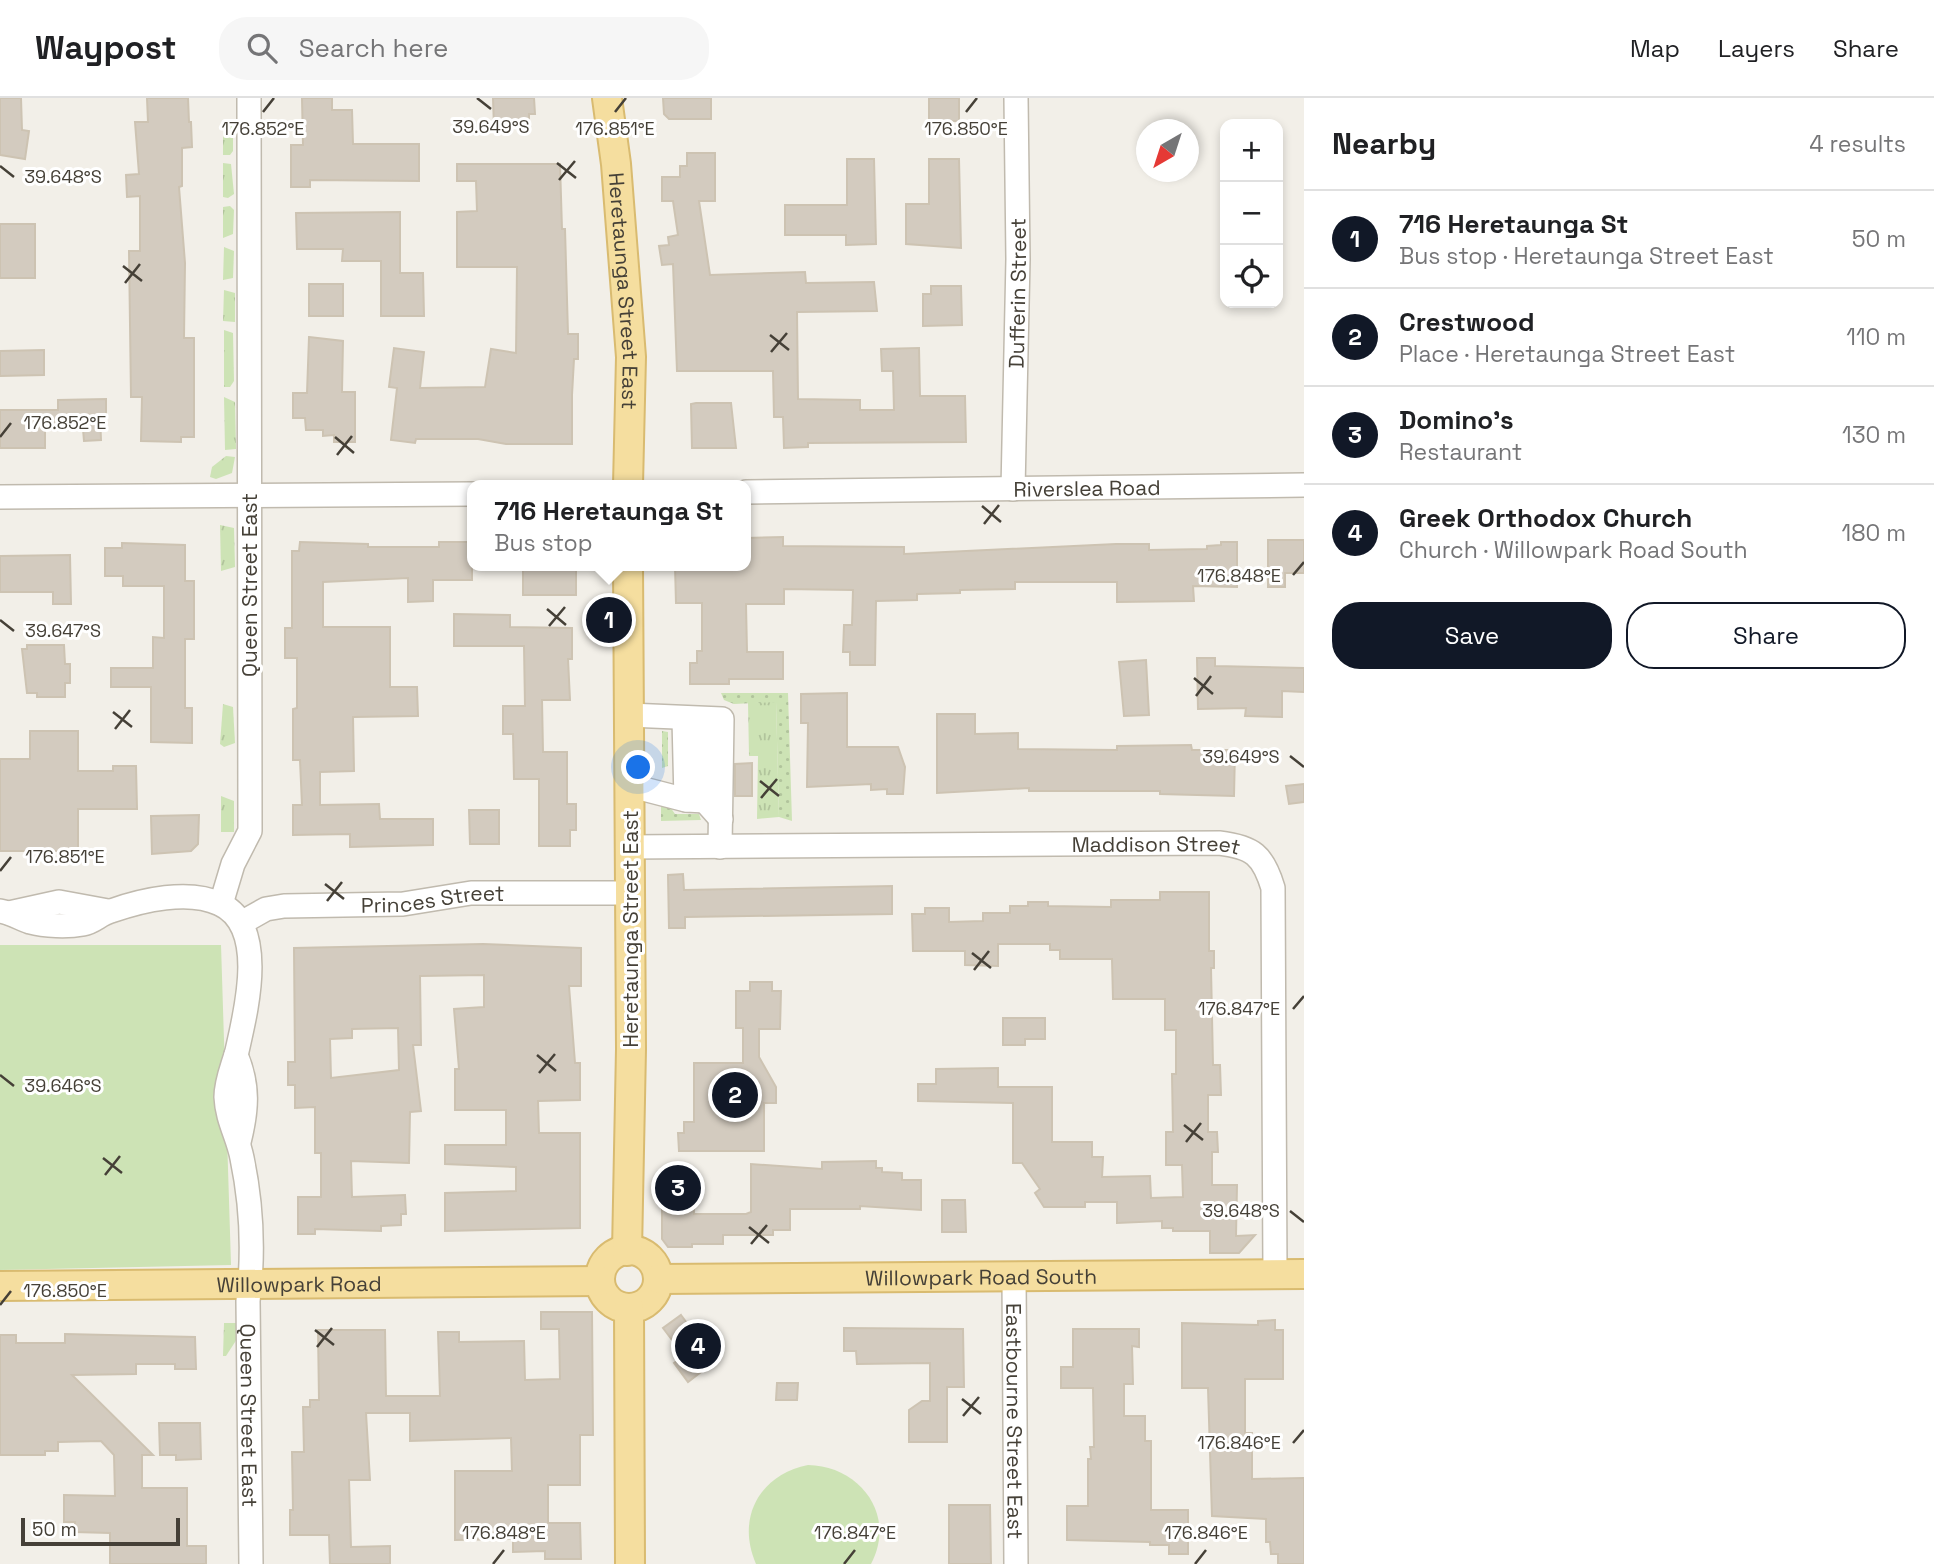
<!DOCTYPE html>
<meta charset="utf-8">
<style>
body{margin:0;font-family:"Space Grotesk",sans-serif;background:#f6f6f6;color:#202124}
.controls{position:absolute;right:21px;top:21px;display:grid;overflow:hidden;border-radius:14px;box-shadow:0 4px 10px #0003}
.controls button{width:63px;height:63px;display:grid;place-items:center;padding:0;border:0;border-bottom:2px solid #e0e0e0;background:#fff;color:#202124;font:35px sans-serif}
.compass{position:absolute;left:1136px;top:21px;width:63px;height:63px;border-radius:50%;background:#fff;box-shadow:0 4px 10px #0003;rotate:219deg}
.scale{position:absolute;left:21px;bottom:18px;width:159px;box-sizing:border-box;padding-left:7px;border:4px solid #454037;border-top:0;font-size:19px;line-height:24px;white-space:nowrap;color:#454037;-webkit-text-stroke:5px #fff;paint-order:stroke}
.you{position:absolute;left:639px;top:670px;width:24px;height:24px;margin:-18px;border:5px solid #fff;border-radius:50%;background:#1a73e8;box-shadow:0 0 0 10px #1a73e833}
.badge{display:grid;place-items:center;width:46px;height:46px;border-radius:50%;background:#111827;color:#fff;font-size:23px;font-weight:700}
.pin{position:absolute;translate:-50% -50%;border:4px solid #fff;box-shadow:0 2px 7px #0006}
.popup{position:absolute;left:467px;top:382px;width:284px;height:91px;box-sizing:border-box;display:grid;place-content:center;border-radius:14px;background:#fff;filter:drop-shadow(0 2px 5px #0005);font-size:23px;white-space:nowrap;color:#757577}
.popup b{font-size:26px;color:#202124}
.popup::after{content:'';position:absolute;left:50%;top:100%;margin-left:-14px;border:14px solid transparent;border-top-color:#fff}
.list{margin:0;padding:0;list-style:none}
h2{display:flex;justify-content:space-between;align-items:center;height:91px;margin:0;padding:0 28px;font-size:30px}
h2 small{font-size:23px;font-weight:400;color:#757577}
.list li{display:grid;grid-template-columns:46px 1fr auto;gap:21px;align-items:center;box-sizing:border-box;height:98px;padding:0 28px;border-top:2px solid #e0e0e0}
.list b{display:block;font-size:26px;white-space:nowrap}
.list p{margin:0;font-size:23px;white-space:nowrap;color:#757577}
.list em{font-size:23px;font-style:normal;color:#757577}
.actions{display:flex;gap:14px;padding:21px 28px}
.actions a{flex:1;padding:16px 0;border:2px solid #111827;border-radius:28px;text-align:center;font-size:24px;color:#111827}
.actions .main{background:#111827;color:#fff}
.icon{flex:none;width:38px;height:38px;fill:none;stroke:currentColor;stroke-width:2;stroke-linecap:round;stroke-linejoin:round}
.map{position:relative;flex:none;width:1304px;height:1466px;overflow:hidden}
header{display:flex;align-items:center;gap:42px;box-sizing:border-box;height:98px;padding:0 35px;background:#fff;border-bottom:2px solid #e0e0e0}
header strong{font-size:33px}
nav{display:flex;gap:38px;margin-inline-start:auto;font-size:24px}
.search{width:490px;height:63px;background:#f6f6f6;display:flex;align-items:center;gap:18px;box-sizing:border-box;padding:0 24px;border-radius:28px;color:#757577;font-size:26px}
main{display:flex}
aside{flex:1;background:#fff}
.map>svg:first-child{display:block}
.grass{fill:url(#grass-tufts)}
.park{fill:#cde3b5}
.garden{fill:url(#garden-dots)}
.building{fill:#d3cbbf;stroke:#cdc3b2;stroke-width:2;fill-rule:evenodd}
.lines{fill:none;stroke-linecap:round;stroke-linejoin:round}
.minor-casing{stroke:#c0baae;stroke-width:26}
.major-casing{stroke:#d9bb70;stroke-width:32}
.minor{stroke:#fff;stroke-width:23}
.major{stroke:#f5de9f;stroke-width:28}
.ticks{fill:none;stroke:#454037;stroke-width:2.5}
.labels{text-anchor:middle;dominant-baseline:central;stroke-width:6;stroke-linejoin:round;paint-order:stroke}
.street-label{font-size:21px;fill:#454037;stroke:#fff}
.ticks-label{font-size:18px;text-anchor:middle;fill:#454037;stroke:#fff;stroke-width:6;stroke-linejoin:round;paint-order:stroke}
</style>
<header>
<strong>Waypost</strong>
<div class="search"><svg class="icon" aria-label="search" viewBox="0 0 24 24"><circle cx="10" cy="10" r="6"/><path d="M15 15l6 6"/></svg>Search here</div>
<nav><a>Map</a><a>Layers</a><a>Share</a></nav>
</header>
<main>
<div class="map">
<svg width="1304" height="1466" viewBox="0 0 1304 1466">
<defs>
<pattern id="grass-tufts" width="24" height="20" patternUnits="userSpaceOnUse" patternTransform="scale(1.75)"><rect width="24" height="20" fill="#cde3b5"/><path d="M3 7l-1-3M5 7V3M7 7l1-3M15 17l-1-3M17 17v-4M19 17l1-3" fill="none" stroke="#b1c49c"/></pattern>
<pattern id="garden-dots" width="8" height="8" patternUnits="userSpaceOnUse" patternTransform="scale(1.75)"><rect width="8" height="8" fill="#cde3b5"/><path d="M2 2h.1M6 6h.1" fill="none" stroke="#b1c49c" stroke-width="1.8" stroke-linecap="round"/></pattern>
</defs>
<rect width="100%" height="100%" fill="#f2efe8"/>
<!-- grass -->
<g class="grass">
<path d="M223 24 233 27V53L230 57H223Z"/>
<path d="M223 65 231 66 234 96 228 100 223 99Z"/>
<path d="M230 108 234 112 233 136 223 140V109Z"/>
<path d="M224 149 234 153 233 180 223 182Z"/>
<path d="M224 192 235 195V224L223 223Z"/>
<path d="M224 232 233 235 234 283 230 289H224Z"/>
<path d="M224 299 235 304 236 351 225 352Z"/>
<path d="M226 358 235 359 232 375 216 381 210 379 212 369Z"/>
<path d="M220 427 234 430 235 469 221 473Z"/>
<path d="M776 603 779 719 757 721 758 658H749L748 605Z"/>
<path d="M223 606 233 609 235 645 224 649 220 646Z"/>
<path d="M221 698 234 703V734H221Z"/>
<path d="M224 1225H239L237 1241 226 1258H223Z"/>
</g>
<!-- park -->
<g class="park">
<path d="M0 847H221L231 1167 0 1172Z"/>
<path d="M808 1367C860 1368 897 1417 871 1466H756C736 1420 759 1377 808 1367Z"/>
</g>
<!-- garden -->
<g class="garden">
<path d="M721 595H788L792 723 779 719 776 604 734 606 724 602Z"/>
<path d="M662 633 668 634V668L662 670Z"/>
<path d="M661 706H668L675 716H699L701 722 661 723Z"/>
</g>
<!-- building -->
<g class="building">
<path d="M0 0H21L22 32 29 33 25 61 0 57Z"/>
<path d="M147 0H188L189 24H191L192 49 182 50V88L179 89 185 165 184 240H194V339H181V344L141 343 142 299H131L129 153H140V98L127 99 126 77 139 76 135 24H148Z"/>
<path d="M302 0H332V12H352L353 46H419V83L310 82V89H291V47H303Z"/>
<path d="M493 0H534L535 16H529V29L494 30Z"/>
<path d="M663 0H711V21H669L664 16Z"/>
<rect x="929" y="0" width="30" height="23"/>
<path d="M687 55H715V103H699L710 177 805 174 806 185 874 184 877 213 797 214 798 301 860 302V312H894L893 273H882L881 251 919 250 920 298H965L966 344 808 345V349L784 350 783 319H774L773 273H677L673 166 662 167 659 148 669 147 668 139 678 137 673 103H662V79H680V68H687Z"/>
<path d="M847 61H874L876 146 846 147V137H785V107H847Z"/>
<path d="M929 61H959L961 150 906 146V106H929Z"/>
<path d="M457 66H560L562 131H565L568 236H578V261H574L572 297V346H506L478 341H416L415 345 391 342 397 290 389 289 394 250 424 254 420 290 485 289 491 251 516 255 517 169H457V114L477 113 476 83H457Z"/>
<path d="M400 114V175H423L424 218H381V163H342L343 151H297L296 115Z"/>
<rect x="0" y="126" width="35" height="54"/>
<rect x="309" y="186" width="34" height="32"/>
<path d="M931 188H961L962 227 923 228V196H931Z"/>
<path d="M309 239 343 243 342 294H355V344H334V337L323 338V332H306L305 320H293V295H307Z"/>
<path d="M44 252V277L0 278V253Z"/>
<path d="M106 301V317H100L101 342 84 343 83 331 45 332V350H0V312H58V302Z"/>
<path d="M696 305H731L736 350H692L691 306Z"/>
<path d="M783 439V448L904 449V456L1116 446H1149V452L1207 451V448L1221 447V444H1237V489L1193 488 1194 503 1117 504V484H1015V491L960 492V495L917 496V502L876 503 875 567H850V554H843L844 527H852L853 492 784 491V506H746L747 554H783V581H729V586H690V565H697V553H702V505H676L675 468H746V440Z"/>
<path d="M1268 442H1304V475H1285V489H1268Z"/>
<path d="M300 444 368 446V449H439V444H472V482H433V503L408 504V480L323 484V529H390V589H417L418 618 353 619 354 673 320 674V707L379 706 380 721H433V747L350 749V736L293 737V707H302L300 662H293V611L297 610V560H285V530H292V453H299Z"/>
<path d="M122 445 185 447V483H194V541H185V610H192V645L151 644V589H111V570H153V539L164 540V488H123V478H105V450H122Z"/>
<path d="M70 457 71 506H53V494H0V458Z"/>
<rect x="523" y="468" width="53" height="29"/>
<path d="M454 516 510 517V529L572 530V561H568L570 602H542L543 654H567V706H576V732H570V748H539V681H514L513 636H503V608H525L524 548H454Z"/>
<path d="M27 547H64L65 566H70V585H65V599H37V595H27L22 551H27Z"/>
<path d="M1197 560H1215V568L1304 570V594L1282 593V619L1245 618 1246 610 1198 611Z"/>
<path d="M1146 562 1149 617 1124 618 1119 564Z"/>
<path d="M847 595V649H898L905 669 903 696H887V691L871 692V686L807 689 808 625H801V596Z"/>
<path d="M937 616H975V636L1018 635V651L1117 652V648L1191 647 1192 652H1235L1234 698 1160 696V693H1029V690L937 695Z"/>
<path d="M30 633H78V673H113V668H136L137 711H78V753H0V661H30Z"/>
<path d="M752 665V698H735V666Z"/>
<path d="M1304 686V704L1289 706 1286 688Z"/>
<path d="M469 712H499V746H470Z"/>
<path d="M199 717 198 746 191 753 152 756 151 718Z"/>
<path d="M683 776 684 792 892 788V816L685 819V830H669L668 777Z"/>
<path d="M1160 794H1209V853H1214V870H1211L1213 967H1220L1221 997H1208V1034H1217L1218 1054H1212V1087H1237L1236 1138 1255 1137 1239 1155H1210V1133H1173V1130H1162V1123L1117 1125V1104H1085V1109H1044L1035 1095 1040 1091 1022 1065H1013V1005L918 1003V986H936V971L998 970V989H1052V1044H1092V1059H1103L1102 1079 1150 1078 1151 1100 1183 1099 1182 1067H1166V1034H1173L1172 976H1176V932H1165V901H1113L1112 861H1060V852H1050V846H998V868L965 867V853H913L912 816H925V810H949V824L983 823V815H1010V808H1028V804H1048V808L1111 809V802H1160Z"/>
<path d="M483 846 581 850V888H569L575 965H580V1002L538 1003 539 1035H580V1130L445 1133V1095L516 1093V1069L445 1066V1047H506V1012H455V971H459L454 911 484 909V877L420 878 421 947H413L421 1013 410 1014 409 1065 351 1063 352 1099 405 1097 406 1116H401V1127L381 1128V1133L315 1131V1136H298V1099H321V1055H315V1009L295 1010V987H288V964H295L294 850ZM398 930 399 972 331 980 330 941 352 940V931Z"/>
<path d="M750 884H772V893H781L780 931H759V959L776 989V1005H764V1053H679L678 1035H684V1024H694V965H743V930H736V893H750Z"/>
<path d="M1003 920H1045V941H1025V947H1003Z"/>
<path d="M876 1063V1070H882V1074L902 1075V1082H921V1112L860 1108V1111H790V1132H773V1137H723V1146H692V1149H668L662 1141V1074H693L694 1116H746L751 1114V1066L822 1071V1064Z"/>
<path d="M942 1102H965L966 1134H942Z"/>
<path d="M541 1214H592L593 1337H580V1387H548V1425H580L581 1461H545V1453L513 1454V1441L455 1442V1373H512L511 1340 410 1343V1315H366L370 1382H349L351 1449 390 1448V1466H330L329 1437H290V1412H293L292 1354H304L303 1309H310V1302H319L318 1232H385L386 1298H440L438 1234H459V1244L524 1243 525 1282 560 1281 559 1231H541Z"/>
<path d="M681 1217 701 1244 711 1236 723 1253 712 1261 714 1264 688 1284 674 1265 684 1258 663 1230Z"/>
<path d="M1275 1222V1232H1283V1281H1245V1335H1252V1381L1304 1380V1466H1278V1456H1271L1270 1444H1266V1421L1212 1418 1208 1290H1182V1225L1258 1227V1223Z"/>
<path d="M844 1230 963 1231 964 1289H947V1344H909V1312L922 1303H930V1265L857 1266 856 1253H844Z"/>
<path d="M1073 1231H1139V1249L1132 1248 1133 1286H1124V1318H1145V1343H1151V1412H1188V1456H1169V1447H1150V1444L1067 1442V1408H1088V1361H1091L1090 1349H1094L1093 1290H1061V1269H1073Z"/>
<path d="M65 1236 195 1239 196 1271H175V1266H136V1276L72 1277 153 1357H142V1390H187V1448H206V1466H110V1435L75 1434V1424H64V1397L115 1398 114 1357 101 1343 58 1344V1353H45V1357H0V1237H16V1245H65Z"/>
<path d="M777 1285H798L797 1302H776Z"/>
<path d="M159 1325H200L201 1361 176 1362V1357H160Z"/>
<path d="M949 1407H990L991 1466H949Z"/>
</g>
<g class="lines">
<defs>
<g id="minor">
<path id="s1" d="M1013 391 1018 161 1016 0"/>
<path id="s2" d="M746 394 1304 387"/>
<path d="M0 399 472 396"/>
<path d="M629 617 722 621 720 749"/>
<path d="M684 621 686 702 705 703"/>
<path d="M703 621 705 703 721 721"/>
<path d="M628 687 686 702"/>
<path id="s3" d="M628 749 1219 745C1253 749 1263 757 1273 790L1275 1176"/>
<path d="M221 806 233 766 250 733 249 0"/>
<path id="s4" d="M0 813C11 815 19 820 30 824 45 828 67 829 83 826 94 824 100 816 111 813 142 802 189 791 220 806 268 828 246 913 237 953 233 968 226 983 226 999 227 1022 238 1039 242 1060 252 1108 254 1154 248 1203L251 1466"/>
<path d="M9 815 59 804 108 813"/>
<path id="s5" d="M241 825 266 811 284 808 403 806 471 795H629"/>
<path d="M236 957C249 988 247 1012 239 1044"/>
<path id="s6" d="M1014 1179 1016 1466"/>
</g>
<g id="major">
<path id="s7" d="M607 0 616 66 631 259 628 387"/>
<circle cx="629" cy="1181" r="29"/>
<path d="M627 1153 631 951 628 468"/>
<path id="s8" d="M659 1181 1304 1176"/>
<path id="s9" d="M0 1188 600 1183"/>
<path d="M629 1210 630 1466"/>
</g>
</defs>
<!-- minor casing -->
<use href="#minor" class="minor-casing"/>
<!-- major casing -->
<use href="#major" class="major-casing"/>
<!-- minor -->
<use href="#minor" class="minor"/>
<!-- major -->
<use href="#major" class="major"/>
</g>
<!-- ticks -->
<path class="ticks" d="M477 0 491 11M263 14 274 0M615 14 626 0M966 14 977 0M557 65 576 80M0 68 14 79M559 82 575 63M123 168 142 183M125 185 140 166M770 237 789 252M771 254 787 235M0 339 11 325M335 339 354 355M337 357 352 338M982 408 1001 424M984 426 999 407M1293 477 1304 464M547 511 566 527M0 522 14 533M549 528 565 509M1194 580 1213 596M1196 598 1211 578M113 614 132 629M115 631 130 612M1290 658 1304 669M760 683 779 698M761 700 777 681M0 773 11 759M325 786 344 801M327 803 342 784M972 855 991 870M974 872 989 853M1293 911 1304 898M537 957 556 973M539 975 555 956M0 977 14 988M1184 1027 1203 1042M1186 1044 1201 1025M103 1060 122 1075M105 1077 120 1058M1290 1113 1304 1124M749 1129 769 1145M751 1146 767 1127M0 1207 11 1193M315 1232 334 1247M317 1249 332 1230M962 1301 981 1316M963 1318 979 1299M1293 1345 1304 1332M493 1466 504 1452M844 1466 855 1452M1195 1466 1206 1452"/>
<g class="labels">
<!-- street labels -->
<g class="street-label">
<text stroke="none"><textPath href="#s7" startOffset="194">Heretaunga Street East</textPath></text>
<text stroke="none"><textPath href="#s1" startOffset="196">Dufferin Street</textPath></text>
<text stroke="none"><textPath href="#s2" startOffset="341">Riverslea Road</textPath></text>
<text transform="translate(249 487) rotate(-90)">Queen Street East</text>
<text stroke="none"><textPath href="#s3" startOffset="528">Maddison Street</textPath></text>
<text stroke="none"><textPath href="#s5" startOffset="196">Princes Street</textPath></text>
<text transform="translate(630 831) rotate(-90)">Heretaunga Street East</text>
<text stroke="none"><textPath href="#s8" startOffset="322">Willowpark Road South</textPath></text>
<text stroke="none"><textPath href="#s9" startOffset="299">Willowpark Road</textPath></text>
<text stroke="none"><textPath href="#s4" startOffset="756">Queen Street East</textPath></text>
<text stroke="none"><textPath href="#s6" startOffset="144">Eastbourne Street East</textPath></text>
</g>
</g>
<g class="ticks-label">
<text x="491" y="35">39.649°S</text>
<text x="263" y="37">176.852°E</text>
<text x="615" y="37">176.851°E</text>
<text x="966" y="37">176.850°E</text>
<text x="63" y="85">39.648°S</text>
<text x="65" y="331">176.852°E</text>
<text x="1239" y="484">176.848°E</text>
<text x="63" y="539">39.647°S</text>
<text x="1241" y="665">39.649°S</text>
<text x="65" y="765">176.851°E</text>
<text x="1239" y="917">176.847°E</text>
<text x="63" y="994">39.646°S</text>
<text x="1241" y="1119">39.648°S</text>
<text x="65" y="1199">176.850°E</text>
<text x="1239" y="1351">176.846°E</text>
<text x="504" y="1441">176.848°E</text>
<text x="855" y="1441">176.847°E</text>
<text x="1206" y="1441">176.846°E</text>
</g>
</svg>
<div class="controls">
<button>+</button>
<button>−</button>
<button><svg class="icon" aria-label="locate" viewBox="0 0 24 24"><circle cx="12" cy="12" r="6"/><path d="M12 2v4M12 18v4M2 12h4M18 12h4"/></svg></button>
</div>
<svg class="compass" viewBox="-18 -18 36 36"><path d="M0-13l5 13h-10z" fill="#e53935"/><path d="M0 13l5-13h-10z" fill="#757577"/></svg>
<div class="scale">50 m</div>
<div class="you"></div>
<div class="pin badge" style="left:609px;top:522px">1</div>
<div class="popup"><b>716 Heretaunga St</b>Bus stop</div>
<div class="pin badge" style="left:735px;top:997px">2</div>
<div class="pin badge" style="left:678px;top:1090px">3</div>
<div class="pin badge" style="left:698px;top:1248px">4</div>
</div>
<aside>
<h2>Nearby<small>4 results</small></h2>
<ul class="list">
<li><span class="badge">1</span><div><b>716 Heretaunga St</b><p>Bus stop · Heretaunga Street East</p></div><em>50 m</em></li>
<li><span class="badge">2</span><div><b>Crestwood</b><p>Place · Heretaunga Street East</p></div><em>110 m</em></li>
<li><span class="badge">3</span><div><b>Domino's</b><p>Restaurant</p></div><em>130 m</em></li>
<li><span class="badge">4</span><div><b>Greek Orthodox Church</b><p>Church · Willowpark Road South</p></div><em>180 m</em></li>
</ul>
<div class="actions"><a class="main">Save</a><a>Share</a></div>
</aside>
</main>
